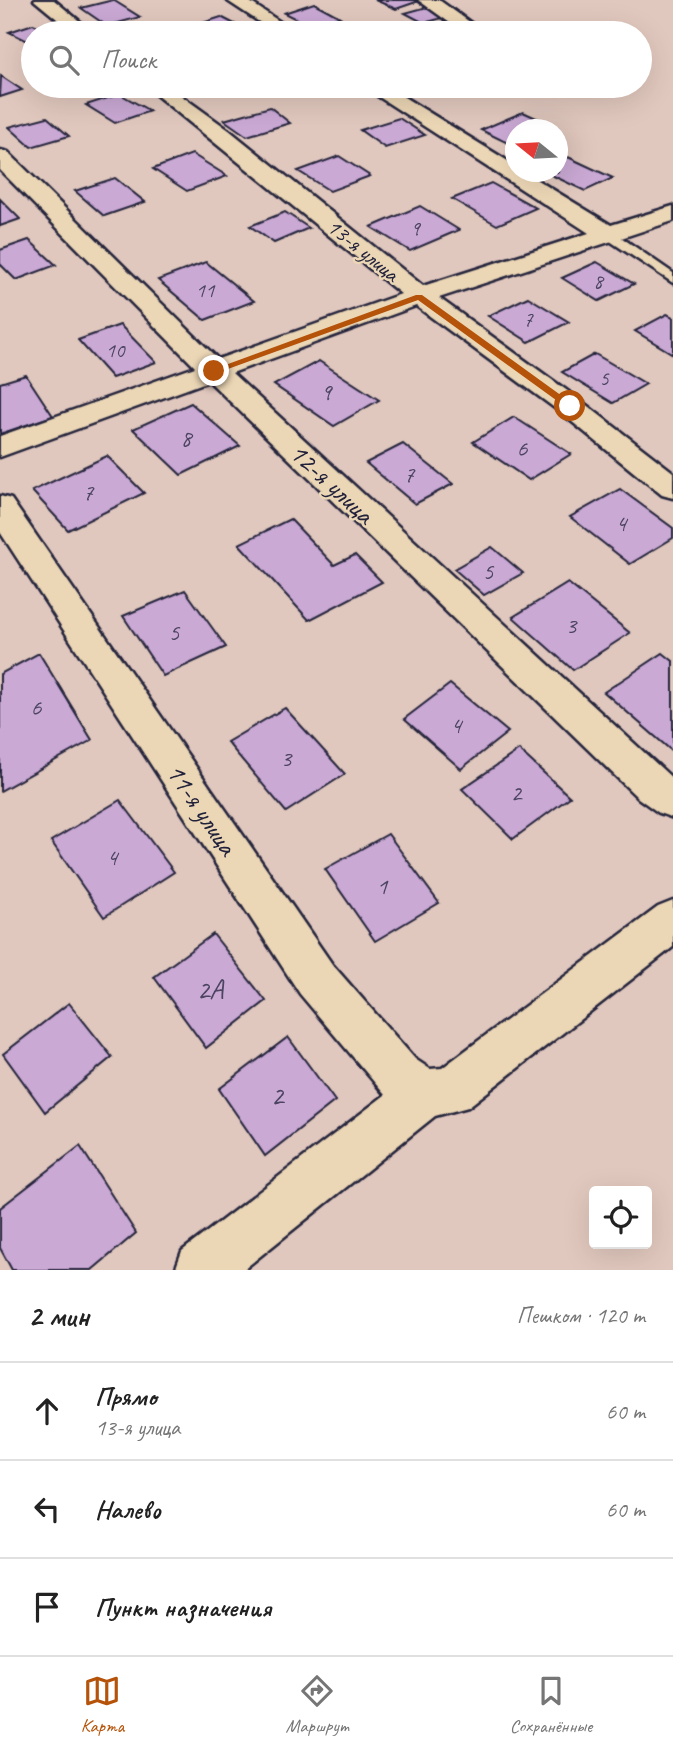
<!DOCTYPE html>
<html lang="ru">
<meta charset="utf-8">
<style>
body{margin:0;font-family:Caveat,sans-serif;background:#f6f6f6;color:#222}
.controls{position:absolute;right:21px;bottom:21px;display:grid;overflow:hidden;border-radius:7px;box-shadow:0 7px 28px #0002}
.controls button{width:63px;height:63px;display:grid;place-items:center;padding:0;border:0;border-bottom:2px solid #e0e0e0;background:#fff;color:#222;font:35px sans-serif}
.compass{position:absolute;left:505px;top:119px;width:63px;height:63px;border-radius:50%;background:#fff;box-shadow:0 7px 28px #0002;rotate:288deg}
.stop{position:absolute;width:21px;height:21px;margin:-16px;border:5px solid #b45309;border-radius:50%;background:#fff}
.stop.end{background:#b45309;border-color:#fff;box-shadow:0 2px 7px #0008}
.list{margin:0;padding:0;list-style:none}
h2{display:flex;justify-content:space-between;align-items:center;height:91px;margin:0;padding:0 28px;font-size:30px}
h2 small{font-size:23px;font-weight:400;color:#767676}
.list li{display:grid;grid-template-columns:46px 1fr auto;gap:21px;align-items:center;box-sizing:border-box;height:98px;padding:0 28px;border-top:2px solid #e0e0e0}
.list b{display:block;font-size:26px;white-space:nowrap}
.list p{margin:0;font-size:23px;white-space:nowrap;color:#767676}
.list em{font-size:23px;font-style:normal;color:#767676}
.icon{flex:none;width:38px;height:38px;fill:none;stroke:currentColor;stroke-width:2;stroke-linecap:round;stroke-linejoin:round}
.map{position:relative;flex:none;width:673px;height:1270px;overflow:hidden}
.search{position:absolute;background:#fff;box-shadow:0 7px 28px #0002;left:21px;right:21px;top:21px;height:77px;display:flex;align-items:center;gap:18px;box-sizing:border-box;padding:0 24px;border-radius:38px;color:#767676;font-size:26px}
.sheet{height:385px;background:#fff}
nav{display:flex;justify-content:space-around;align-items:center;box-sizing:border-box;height:98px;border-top:2px solid #e0e0e0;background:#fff;font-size:19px;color:#767676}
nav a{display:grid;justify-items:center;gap:4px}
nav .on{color:#b45309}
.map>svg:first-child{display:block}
.building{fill:#caa9d4;stroke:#22223b;stroke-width:2}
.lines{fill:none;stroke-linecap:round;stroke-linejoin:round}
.lane-casing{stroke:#22223b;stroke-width:5}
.street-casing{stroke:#22223b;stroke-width:5}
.lane{fill:#ebd6b5;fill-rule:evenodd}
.street{fill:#ebd6b5;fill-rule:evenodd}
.route{fill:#b45309}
.labels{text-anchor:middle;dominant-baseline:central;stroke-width:5;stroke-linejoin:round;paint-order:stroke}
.far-number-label{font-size:21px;fill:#4c4461}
.far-street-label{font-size:23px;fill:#22223b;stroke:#ebd6b5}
.number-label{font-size:24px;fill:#4c4461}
.street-label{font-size:28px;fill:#22223b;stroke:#ebd6b5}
.near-number-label{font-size:28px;fill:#4c4461}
</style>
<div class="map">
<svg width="673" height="1270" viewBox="0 0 673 1270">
<rect width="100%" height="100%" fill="#e1c8be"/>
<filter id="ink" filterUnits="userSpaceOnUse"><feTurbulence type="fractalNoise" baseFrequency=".0143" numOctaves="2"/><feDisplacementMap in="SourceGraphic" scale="14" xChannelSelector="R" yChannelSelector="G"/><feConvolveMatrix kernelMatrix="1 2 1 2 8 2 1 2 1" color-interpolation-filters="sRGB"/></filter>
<g filter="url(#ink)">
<!-- building -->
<g class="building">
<path d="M113 0 140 17 107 26 81 8Z"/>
<path d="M375 0H422L396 9Z"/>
<path d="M314 3 340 17 310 26 284 13Z"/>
<path d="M427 7 446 17 424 23 405 13Z"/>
<path d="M221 17 250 32 206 33 193 26Z"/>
<path d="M33 24 55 33H33L32 43 9 32Z"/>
<path d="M1 76 22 90 0 97Z"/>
<path d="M189 86H229L202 94Z"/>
<path d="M120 94 150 111 115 123 86 105Z"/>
<path d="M270 107 290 123 247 136 224 120Z"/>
<path d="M523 112 558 128 516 130V147L481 130Z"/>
<path d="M47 117 69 136 31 147 9 127Z"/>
<path d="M399 118 425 135 385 148 360 130Z"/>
<path d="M192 154 227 176 187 191 153 169Z"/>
<path d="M339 156 370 176 330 191 298 171Z"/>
<path d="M568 157 613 178 585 191 545 172H558V162Z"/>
<path d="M115 178 145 202 104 216 75 191Z"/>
<path d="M491 183 536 208 497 225 452 199Z"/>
<path d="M0 199 20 219 0 226Z"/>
<path d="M420 206 459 230 410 251 371 227Z"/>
<path d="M285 212 309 228 274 243 250 226Z"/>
<path d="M29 240 56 265 16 280 0 264V250Z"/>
<path d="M206 262 254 301 205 320 158 280Z"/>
<path d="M597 262 634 284 599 301 562 278Z"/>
<path d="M528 297 569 322 529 342 488 316Z"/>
<path d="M667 314 673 317V354L635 331Z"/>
<path d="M120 325 156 362 112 378 78 340Z"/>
<path d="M595 354 646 384 613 403 562 372Z"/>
<path d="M319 361 379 400 334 426 274 385Z"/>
<path d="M26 375 53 416 0 434V383Z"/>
<path d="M191 403 240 446 181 475 133 429Z"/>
<path d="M514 417 571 454 529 480 473 442Z"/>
<path d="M403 444 453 484 415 504 366 463Z"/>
<path d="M107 456 144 493 68 530 32 491Z"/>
<path d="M620 489 673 528V538L630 564 570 517Z"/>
<path d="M290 519 334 565 355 555 382 582 309 620 239 544Z"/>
<path d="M492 547 523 573 484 595 454 569Z"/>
<path d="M568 583 630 633 573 670 513 617Z"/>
<path d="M185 590 226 647 163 676 123 616Z"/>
<path d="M39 653 92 740 0 791V674Z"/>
<path d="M663 653 673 661V752L604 692Z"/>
<path d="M450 684 508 732 461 769 404 719Z"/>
<path d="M285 708 345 774 286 812 227 742Z"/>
<path d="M519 750 570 797 513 839 462 789Z"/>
<path d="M120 800 174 872 104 917 51 841Z"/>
<path d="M388 834 439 903 375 941 325 869Z"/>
<path d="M213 934 266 1001 206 1048 154 977Z"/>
<path d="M69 1003 112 1057 45 1112 3 1054Z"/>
<path d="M288 1037 335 1101 265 1156 219 1089Z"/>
<path d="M80 1146 136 1233 92 1270H12L0 1248V1208Z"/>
</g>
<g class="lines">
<defs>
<path id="lane" d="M604 231H612L673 273V283L604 237Z"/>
<g id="street">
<path d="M34 0H54L94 33H74Z"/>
<path d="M226 0H247L297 33H276Z"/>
<path d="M418 0H439L485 33H464Z"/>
<path d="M145 86H168L229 130 423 286 589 233 362 86H386L516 166V172H524L611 225 673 206V221L439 298 580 400 673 472V498L662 495 560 412 416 306 232 373 673 779V818L659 813 638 798 209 381 0 457V436L195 367 0 170V150L8 152 218 359 401 294Z"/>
<path d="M0 496 11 499 332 964 415 1059 430 1069 442 1068 658 907 673 901V947L468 1107 435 1116 243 1270H175L182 1251 385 1095 300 994 0 532Z"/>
</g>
</defs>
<!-- lane casing -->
<use href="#lane" class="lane-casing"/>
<!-- street casing -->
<use href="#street" class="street-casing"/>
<!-- lane -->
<use href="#lane" class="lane"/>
<!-- street -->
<use href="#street" class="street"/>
</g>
</g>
<!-- route -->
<path class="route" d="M416 295H422L573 404V408H567L418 300 217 373 209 371Z"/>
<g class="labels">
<!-- far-number labels -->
<g class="far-number-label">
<text x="415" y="228">9</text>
<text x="598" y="281">8</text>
<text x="205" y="290">11</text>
<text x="528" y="319">7</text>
<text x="115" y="350">10</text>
<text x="604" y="378">5</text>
</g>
<!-- far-street labels -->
<g class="far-street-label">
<text transform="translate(363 250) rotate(39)">13-я улица</text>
</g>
<!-- number labels -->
<g class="number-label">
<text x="326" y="392">9</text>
<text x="186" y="438">8</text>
<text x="522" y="448">6</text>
<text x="409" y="474">7</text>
<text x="88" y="492">7</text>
<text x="621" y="523">4</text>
<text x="488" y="571">5</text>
<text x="571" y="625">3</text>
<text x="174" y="632">5</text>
<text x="36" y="707">6</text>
<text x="456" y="725">4</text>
<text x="286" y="758">3</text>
<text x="516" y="793">2</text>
<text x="112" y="857">4</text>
<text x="382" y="886">1</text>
</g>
<!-- street labels -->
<g class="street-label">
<text transform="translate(332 483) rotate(43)">12-я улица</text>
<text transform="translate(202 809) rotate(56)">11-я улица</text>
</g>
<!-- near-number labels -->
<g class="near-number-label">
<text x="210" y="989">2А</text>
<text x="277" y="1095">2</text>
</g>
</g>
</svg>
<div class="controls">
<button><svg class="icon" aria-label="locate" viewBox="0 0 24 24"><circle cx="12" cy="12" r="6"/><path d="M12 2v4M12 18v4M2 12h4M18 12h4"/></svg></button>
</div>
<svg class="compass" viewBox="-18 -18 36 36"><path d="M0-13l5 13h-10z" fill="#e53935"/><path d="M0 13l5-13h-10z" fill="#767676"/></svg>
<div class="stop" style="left:570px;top:406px"></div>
<div class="stop end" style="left:214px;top:371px"></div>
<div class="search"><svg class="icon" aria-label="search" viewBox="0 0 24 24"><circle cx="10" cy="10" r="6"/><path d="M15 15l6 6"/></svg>Поиск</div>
</div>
<section class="sheet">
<h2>2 мин<small>Пешком · 120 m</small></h2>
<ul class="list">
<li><svg class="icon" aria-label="ahead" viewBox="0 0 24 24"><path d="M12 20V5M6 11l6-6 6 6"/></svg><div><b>Прямо</b><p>13-я улица</p></div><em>60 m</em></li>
<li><svg class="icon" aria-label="left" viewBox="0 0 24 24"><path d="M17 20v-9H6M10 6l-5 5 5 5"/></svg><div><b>Налево</b></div><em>60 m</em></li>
<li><svg class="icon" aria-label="arrive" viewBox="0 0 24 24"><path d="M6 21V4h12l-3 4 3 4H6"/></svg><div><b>Пункт назначения</b></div></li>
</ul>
</section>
<nav>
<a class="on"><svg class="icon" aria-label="map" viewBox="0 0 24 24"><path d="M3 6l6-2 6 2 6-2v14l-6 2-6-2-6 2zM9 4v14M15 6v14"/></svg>Карта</a>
<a><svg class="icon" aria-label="directions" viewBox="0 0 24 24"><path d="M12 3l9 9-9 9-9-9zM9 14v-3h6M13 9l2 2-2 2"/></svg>Маршрут</a>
<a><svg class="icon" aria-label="saved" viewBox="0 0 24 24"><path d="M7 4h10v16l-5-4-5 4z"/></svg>Сохранённые</a>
</nav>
